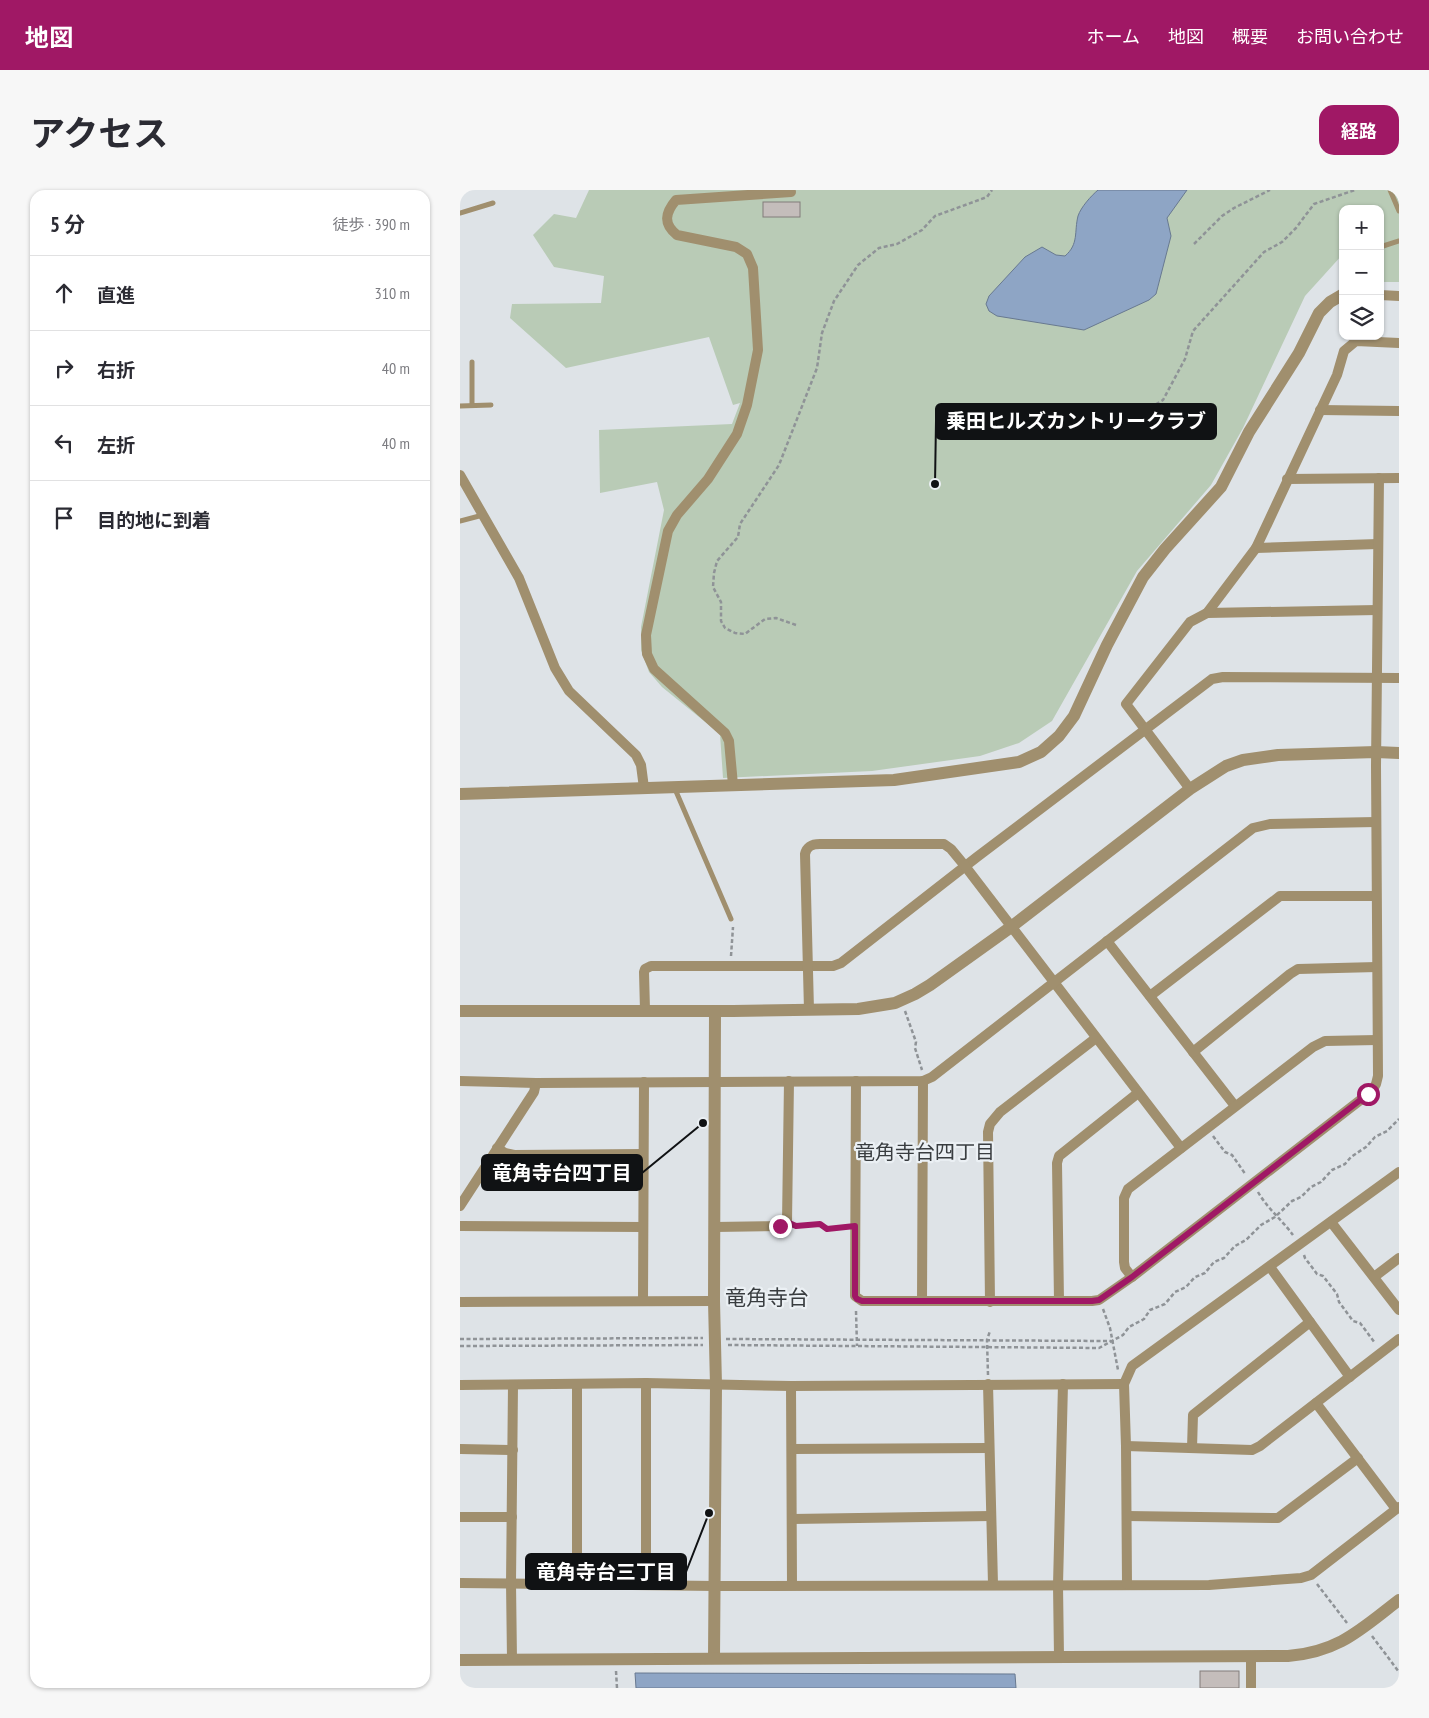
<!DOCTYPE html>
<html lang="ja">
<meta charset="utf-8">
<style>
body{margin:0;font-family:"PT Sans Narrow","Noto Sans JP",sans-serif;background:#f7f7f7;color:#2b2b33}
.controls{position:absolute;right:15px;top:15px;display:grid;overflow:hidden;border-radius:10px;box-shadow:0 1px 4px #0004}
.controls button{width:45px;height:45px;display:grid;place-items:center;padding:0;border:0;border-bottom:1px solid #e1e1e2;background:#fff;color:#2b2b33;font:25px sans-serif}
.stop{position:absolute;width:15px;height:15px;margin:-11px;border:4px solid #a01865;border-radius:50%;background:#fff}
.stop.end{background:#a01865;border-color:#fff;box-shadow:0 1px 5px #0008}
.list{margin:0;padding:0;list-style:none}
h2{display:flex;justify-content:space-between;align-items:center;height:65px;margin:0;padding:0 20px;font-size:21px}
h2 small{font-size:16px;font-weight:400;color:#7c7c81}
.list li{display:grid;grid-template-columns:32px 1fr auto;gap:15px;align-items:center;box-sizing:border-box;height:75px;padding:0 20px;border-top:1px solid #e1e1e2}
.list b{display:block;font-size:19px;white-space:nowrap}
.list em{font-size:16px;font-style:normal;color:#7c7c81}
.icon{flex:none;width:28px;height:28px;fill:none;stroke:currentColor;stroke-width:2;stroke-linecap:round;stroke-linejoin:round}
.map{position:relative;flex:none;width:939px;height:1498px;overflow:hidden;border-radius:15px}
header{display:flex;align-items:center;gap:30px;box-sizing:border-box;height:70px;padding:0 25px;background:#a01865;color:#fff}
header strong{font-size:24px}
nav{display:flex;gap:28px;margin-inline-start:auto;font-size:18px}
.intro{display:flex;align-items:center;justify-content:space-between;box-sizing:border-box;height:120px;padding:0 30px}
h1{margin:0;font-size:35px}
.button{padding:12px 22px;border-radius:15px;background:#a01865;color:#fff;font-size:18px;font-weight:700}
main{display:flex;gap:30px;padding:0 30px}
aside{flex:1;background:#fff;border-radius:15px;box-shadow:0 1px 4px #0004}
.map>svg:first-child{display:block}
.green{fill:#b9cbb6}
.water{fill:#8ea5c5;stroke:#687990}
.building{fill:#c4bdbb;stroke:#827c7a}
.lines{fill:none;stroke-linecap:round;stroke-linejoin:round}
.path{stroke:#8f9397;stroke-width:2.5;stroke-dasharray:4 2.5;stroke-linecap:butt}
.service{stroke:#a08f6e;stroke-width:5}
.minor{stroke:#a08f6e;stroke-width:10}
.tertiary{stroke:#a08f6e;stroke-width:12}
.route{stroke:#a01865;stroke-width:6}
.labels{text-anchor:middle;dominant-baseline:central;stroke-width:4.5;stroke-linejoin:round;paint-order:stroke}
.neighbourhood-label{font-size:20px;fill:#393d40;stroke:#ebf0f4}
.quarter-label{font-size:21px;fill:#393d40;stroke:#ebf0f4}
.leader{fill:none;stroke:#101214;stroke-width:2}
.callout-dot{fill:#101214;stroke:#ebf0f4;stroke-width:2}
.callout{fill:#101214;stroke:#101214;stroke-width:2}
.callout-label{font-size:20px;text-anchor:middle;font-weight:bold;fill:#fff}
</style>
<header>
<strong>地図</strong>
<nav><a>ホーム</a><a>地図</a><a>概要</a><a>お問い合わせ</a></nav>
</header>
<div class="intro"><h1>アクセス</h1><a class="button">経路</a></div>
<main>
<aside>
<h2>5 分<small>徒歩 · 390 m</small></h2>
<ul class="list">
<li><svg class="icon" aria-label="ahead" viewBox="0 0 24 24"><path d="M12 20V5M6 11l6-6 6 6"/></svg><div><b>直進</b></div><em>310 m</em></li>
<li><svg class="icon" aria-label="right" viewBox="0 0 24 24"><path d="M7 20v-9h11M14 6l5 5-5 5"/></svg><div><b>右折</b></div><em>40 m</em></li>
<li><svg class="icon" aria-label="left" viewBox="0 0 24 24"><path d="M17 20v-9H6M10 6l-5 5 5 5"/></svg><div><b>左折</b></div><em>40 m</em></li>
<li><svg class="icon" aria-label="arrive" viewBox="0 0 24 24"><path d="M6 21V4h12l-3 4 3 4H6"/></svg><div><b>目的地に到着</b></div></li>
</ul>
</aside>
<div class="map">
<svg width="939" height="1498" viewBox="0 0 939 1498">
<rect width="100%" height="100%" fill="#dee3e7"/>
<!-- green -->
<path class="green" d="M129 0H939V92H920V19H883V64L845 106 783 238 751 295 677 381 592 531 559 553 520 566 412 581 263 588 260 544 202 497 189 482 181 460V437L204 320 197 292 140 303 139 240 272 234 280 213 273 215 249 147 106 178 50 128 52 114 141 113 144 86 94 77 73 45 94 24 116 28Z"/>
<!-- water -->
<g class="water">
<path d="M638 0H727L707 28 711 46 696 104 689 110 624 140 537 126 529 121 526 114 529 106 565 67 582 57 596 65 605 66C619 54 614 42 618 26 621 17 631 6 638 0Z"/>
<path d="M175 1483 555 1484 556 1498H176Z"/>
</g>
<!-- building -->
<g class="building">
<rect x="303" y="12" width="37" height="15"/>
<rect x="740" y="1481" width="39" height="17"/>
</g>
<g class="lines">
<!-- path -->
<g class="path">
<path d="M734 54 762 26 774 18 810 0"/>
<path d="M668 231 703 210 725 169 733 141 804 62 822 52 836 38 854 14 895 0"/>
<path d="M336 435 316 428 305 429 285 444 275 443 265 438 261 431V412L253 397 254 383 257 371 278 347 280 334 319 275 357 178 362 143 374 111 398 75 419 58 437 54 462 40 475 26 527 7 532 0"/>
<path d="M271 766 273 737"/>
<path d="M445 821 456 852 455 858 462 880"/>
<path d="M753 946 765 962 772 965 786 985"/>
<path d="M798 1002C807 1018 822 1030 833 1045"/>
<path d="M335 1036 360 1034 367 1039 386 1037"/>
<path d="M844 1065 845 1068 857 1084 863 1086 877 1104 879 1112 893 1131 900 1133 915 1153"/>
<path d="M643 1119 650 1138 658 1180"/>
<path d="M396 1121 397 1156"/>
<path d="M0 1149 243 1148"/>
<path d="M266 1149 651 1151"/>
<path d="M268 1155 639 1158 663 1145 669 1137 684 1129 690 1120 705 1114 715 1102 726 1097 735 1087 745 1083 754 1072 764 1068 775 1056 786 1050 801 1035 815 1027 832 1011 841 1007 851 997 861 992 872 980 885 974 891 967 906 957 915 947 927 941 939 929"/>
<path d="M0 1156 243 1155"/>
<path d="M528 1185 527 1150 530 1141"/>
<path d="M857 1394 887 1433"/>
<path d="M912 1446 939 1482"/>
<path d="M156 1481 157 1498"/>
</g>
<!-- service -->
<g class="service">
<path d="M930 0 939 21"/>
<path d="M0 23 33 13"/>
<path d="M920 57 939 51"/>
<path d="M12 172V215"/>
<path d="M0 216 31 215"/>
<path d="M0 331 23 325"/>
<path d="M215 599 271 729"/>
</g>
<!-- minor -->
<g class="minor">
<path d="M920 105 939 106"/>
<path d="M860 220 939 221"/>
<path d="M0 285 59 388 95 478 109 501 176 565 181 575 184 598"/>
<path d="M827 289 939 288"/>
<path d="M796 358 918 354"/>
<path d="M747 423 917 420"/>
<path d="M273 595 269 551 265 543 194 479 187 464 186 445 208 341 217 325 248 289 277 244 287 215 298 160 293 78 287 64 276 57 217 45C203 34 205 23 216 10L331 2"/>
<path d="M730 599 666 514 730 432 747 423 796 358 877 185 884 161 896 151 939 153"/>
<path d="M647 751 775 916"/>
<path d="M690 806 820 706H916"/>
<path d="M185 820 184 782 185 779 191 776H373L381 773 517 667 752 489 763 487 939 488"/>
<path d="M349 820 345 664C347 656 352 654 360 654H484L491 659 505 676 721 958"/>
<path d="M733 862 830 784 838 779 917 777"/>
<path d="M0 891 76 893 463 891 472 887 793 638 810 634 916 632"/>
<path d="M396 891 395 1106 402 1111H632L639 1110 672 1087 912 901 916 894 918 886 916 576 919 288"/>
<path d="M37 958 45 963 54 965 183 964"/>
<path d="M0 1016 74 902 76 893"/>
<path d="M871 1032 939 1120"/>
<path d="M0 1036 183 1037"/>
<path d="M255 1037 320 1036 327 1032 329 891"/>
<path d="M810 1077 890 1187"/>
<path d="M672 1087 665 1078 664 1072V1008L668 999 853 857 865 851 917 850"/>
<path d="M914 1087 939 1068"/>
<path d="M183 1111 184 892"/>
<path d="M462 1111 463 891"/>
<path d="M599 1111 597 973 599 966 678 903"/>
<path d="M0 1112 254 1111"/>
<path d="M530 1112 528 942 530 934 540 922 636 848"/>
<path d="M117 1194V1394"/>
<path d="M528 1194 533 1394"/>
<path d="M0 1195 186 1193 331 1196 664 1194"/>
<path d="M331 1196 332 1394"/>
<path d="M856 1213 936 1319"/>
<path d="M666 1256 792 1260 800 1256 939 1149"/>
<path d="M732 1258 733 1225 850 1132"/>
<path d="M0 1259 53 1260"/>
<path d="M332 1259 529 1258"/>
<path d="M667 1326 818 1328 898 1268"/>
<path d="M0 1327H52"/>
<path d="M332 1329 531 1326"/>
<path d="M0 1393 255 1396 749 1395 841 1388 851 1385 939 1317"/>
<path d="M667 1394 666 1256 664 1194 672 1176 939 982"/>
<path d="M186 1395V1193"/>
<path d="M599 1467 598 1395 603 1194"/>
<path d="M791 1467V1498"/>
<path d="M52 1470 51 1393 53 1195"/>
</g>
<!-- tertiary -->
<g class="tertiary">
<path d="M0 604 434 590 559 572 581 562 599 546 614 526 647 455 683 387 705 359 761 297 789 242 839 163 859 123 870 112 882 105"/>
<path d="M0 821H273L398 819 435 813 455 804 470 795 551 737 730 599 766 576 783 570 818 565 916 562 939 563"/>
<path d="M254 1468 256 1195 254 1111 255 821"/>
<path d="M0 1470 828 1466C879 1462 901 1439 939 1410"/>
</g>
</g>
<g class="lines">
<!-- route -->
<path class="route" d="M320 1036 327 1032 336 1036 360 1034 367 1039 395 1036V1106L397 1109 402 1111H632L639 1110 672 1087 908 904"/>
</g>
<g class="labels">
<!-- neighbourhood labels -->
<g class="neighbourhood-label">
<text x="465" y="962">竜角寺台四丁目</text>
</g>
<!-- quarter labels -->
<g class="quarter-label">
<text x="307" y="1107">竜角寺台</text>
</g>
</g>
<!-- callouts -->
<path class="leader" d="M475 294L476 231M243 933L182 983M249 1323L226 1382"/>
<g class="callout-dot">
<circle cx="475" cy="294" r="5"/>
<circle cx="243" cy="933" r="5"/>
<circle cx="249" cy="1323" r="5"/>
</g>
<g class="callout">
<rect x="476" y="214" width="280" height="35" rx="5"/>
<rect x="22" y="965" width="160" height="35" rx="5"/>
<rect x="66" y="1364" width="160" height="35" rx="5"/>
</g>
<g class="callout-label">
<text x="616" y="238">乗田ヒルズカントリークラブ</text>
<text x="102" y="990">竜角寺台四丁目</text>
<text x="146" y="1389">竜角寺台三丁目</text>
</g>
</svg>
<div class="controls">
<button>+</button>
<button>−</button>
<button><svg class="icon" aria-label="layers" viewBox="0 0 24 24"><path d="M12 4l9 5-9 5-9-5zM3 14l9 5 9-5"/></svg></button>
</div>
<div class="stop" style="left:908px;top:904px"></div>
<div class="stop end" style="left:320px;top:1036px"></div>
</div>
</main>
